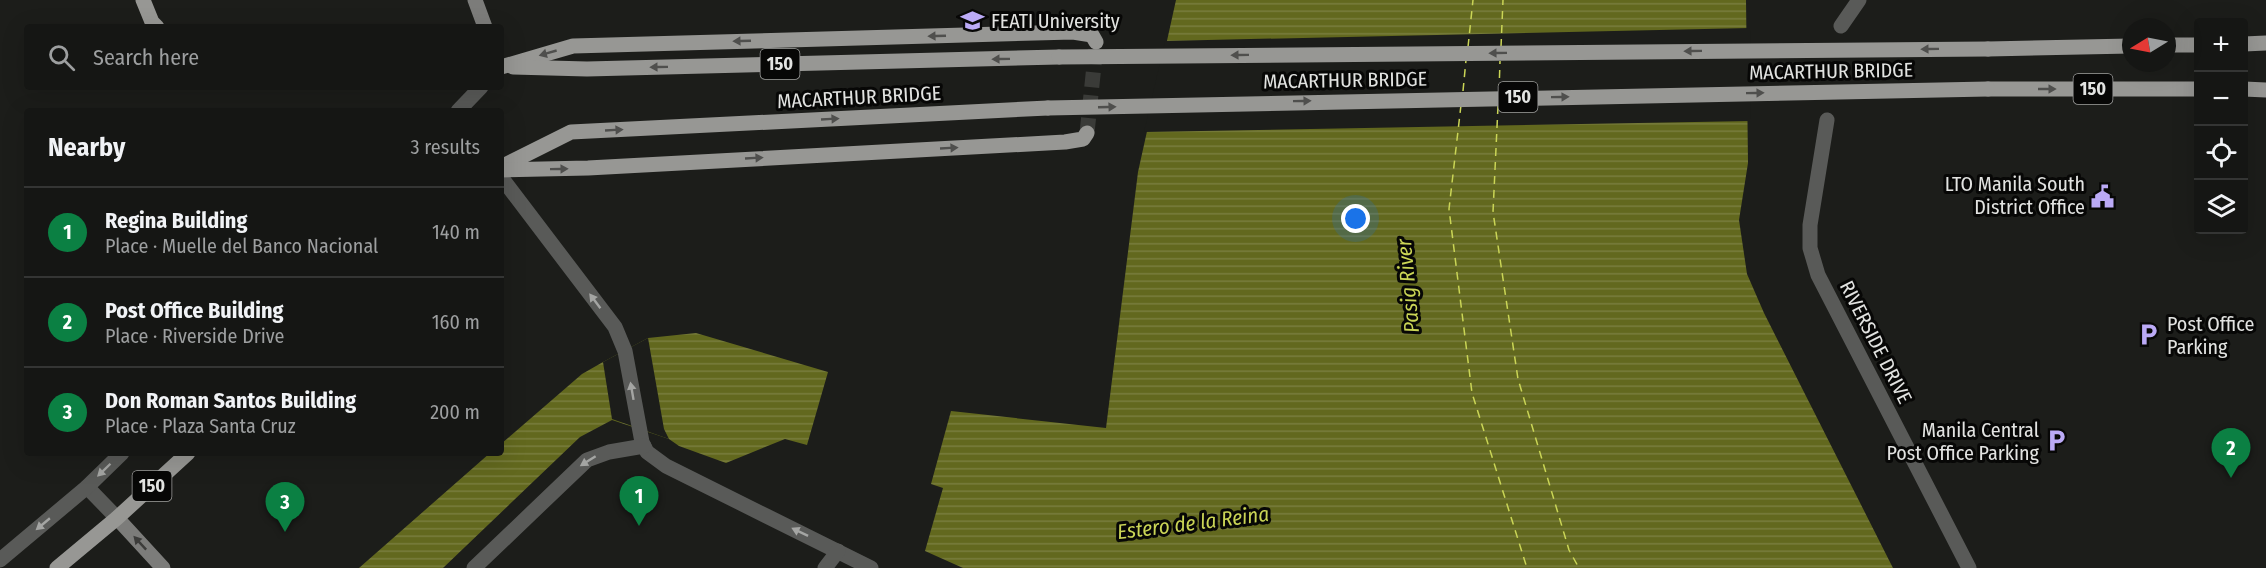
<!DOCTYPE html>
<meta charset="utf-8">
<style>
body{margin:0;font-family:"Fira Sans Condensed",sans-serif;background:#1e1f1d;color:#f1f3f6}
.controls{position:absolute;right:18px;top:18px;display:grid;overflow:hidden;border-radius:6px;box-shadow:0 6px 24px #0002}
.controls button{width:54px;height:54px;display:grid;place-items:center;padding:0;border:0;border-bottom:2px solid #343534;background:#151614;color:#f1f3f6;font:30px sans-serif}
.compass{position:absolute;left:2122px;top:18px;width:54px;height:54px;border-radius:50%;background:#151614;box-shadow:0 6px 24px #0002;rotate:260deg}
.you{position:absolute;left:1356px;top:219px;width:21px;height:21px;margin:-15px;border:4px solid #fff;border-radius:50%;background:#1a73e8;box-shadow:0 0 0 9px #1a73e833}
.badge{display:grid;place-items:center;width:39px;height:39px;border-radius:50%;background:#0b8043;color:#fff;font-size:20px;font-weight:700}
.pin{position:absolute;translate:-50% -50px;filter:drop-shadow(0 2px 3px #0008)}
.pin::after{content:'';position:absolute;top:32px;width:21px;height:18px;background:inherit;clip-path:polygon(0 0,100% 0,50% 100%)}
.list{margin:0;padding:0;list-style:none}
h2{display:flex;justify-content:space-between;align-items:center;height:78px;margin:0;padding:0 24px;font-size:26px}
h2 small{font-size:20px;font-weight:400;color:#9d9fa0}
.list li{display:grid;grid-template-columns:39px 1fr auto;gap:18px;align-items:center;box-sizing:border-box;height:90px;padding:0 24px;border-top:2px solid #343534}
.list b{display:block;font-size:22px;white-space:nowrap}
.list p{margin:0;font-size:20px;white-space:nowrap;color:#9d9fa0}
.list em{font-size:20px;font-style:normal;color:#9d9fa0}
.icon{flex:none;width:33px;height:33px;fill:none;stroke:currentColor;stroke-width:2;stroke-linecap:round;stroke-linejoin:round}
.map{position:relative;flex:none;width:2266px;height:568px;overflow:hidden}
.search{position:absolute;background:#151614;box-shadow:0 6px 24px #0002;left:24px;top:24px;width:480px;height:66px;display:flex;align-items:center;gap:15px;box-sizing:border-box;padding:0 21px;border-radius:6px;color:#9d9fa0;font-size:22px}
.panel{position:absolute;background:#151614;box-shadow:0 6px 24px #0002;left:24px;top:108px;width:480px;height:348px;border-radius:6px}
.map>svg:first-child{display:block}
.water{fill:url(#water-rules)}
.pier{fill:#1c1d1a}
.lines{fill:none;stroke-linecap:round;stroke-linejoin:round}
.ferry{stroke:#cad556;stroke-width:1.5;stroke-dasharray:8 6;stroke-linecap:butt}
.primary-tunnel{stroke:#3a3b38;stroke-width:15;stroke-dasharray:15 8;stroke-linecap:butt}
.street{stroke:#595a58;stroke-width:15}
.secondary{stroke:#7c7c7a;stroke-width:15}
.primary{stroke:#979794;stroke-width:15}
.primary-bridge{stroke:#979794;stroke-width:15}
.oneway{fill:#4f4f4d}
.oneway2{fill:#a4a5a3}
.oneway3{fill:#3c3c3a}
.labels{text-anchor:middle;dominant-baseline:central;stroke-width:6;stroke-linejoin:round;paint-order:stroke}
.shield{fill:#070706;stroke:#a0a19f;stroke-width:1.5}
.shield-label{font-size:18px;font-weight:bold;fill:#e2e3e1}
.poi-label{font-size:20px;fill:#e2e3e1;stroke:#070706;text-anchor:start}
.street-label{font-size:20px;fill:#e2e3e1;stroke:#070706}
.water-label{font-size:21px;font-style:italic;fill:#cad556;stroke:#070706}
</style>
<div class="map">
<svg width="2266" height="568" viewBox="0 0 2266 568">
<defs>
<pattern id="water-rules" width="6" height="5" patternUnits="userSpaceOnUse" patternTransform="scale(1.5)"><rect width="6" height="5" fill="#62681e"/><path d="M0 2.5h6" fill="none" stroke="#787d3e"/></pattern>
</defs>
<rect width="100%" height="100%" fill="#1c1d1a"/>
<!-- water -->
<g class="water">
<path d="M1176 0H1746L1748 163 1739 220 1747 274 1764 313 1893 568H963L925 551 943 488 931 484 951 411 1106 428 1138 172Z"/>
<path d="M696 333 828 372 807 445 785 439 726 463 679 446 669 439 612 420 580 437 443 568H359L490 453H501V444L582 374 603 362 648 338Z"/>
</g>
<!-- pier -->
<g class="pier">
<path d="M1750 28 1751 121 1144 132 1165 41Z"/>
<path d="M648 338 664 429 669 439 612 419 603 362Z"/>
</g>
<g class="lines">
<!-- ferry -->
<g class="ferry">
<path d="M1468 47 1473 0"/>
<path d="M1501 47 1503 0"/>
<path d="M1463 91 1466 60"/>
<path d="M1499 92 1500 61"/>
<path d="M1461 105 1449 209 1472 393 1527 568"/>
<path d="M1498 106 1493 212 1518 379 1569 550 1579 568"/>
</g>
<!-- primary-tunnel -->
<path class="primary-tunnel" d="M1087 133 1096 46"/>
<!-- street -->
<g class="street">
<path d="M1841 26 1859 0"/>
<path d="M458 111 481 87"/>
<path d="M1827 120 1810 225V248L1818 275 1969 568"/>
<path d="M501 177 615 327 625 351 642 442 647 452 666 466 871 568"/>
<path d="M87 487 117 518"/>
<path d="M0 560 87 487 122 453"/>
<path d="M474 568 587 460 609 452 644 446"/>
<path d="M825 568 838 551"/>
</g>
<!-- secondary -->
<g class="secondary">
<path d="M475 0 485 27"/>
<path d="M117 518 163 568"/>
</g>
<!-- primary -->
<g class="primary">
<path d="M143 0 152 22 157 27"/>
<path d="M2244 44 2266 43"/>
<path d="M2167 45H2198"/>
<path d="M1988 49 2131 46"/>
<path d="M501 67 573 46 1073 32 1092 35 1096 42"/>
<path d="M513 67 587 69 1059 57"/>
<path d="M1988 89H2198"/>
<path d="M2244 89 2266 90"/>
<path d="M501 167 571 132 1048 108"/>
<path d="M501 170 588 168 1065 142 1083 139 1087 133"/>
<path d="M57 568 117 518 188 453"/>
</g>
<!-- primary-bridge -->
<g class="primary-bridge">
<path d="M1059 57 1988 49"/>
<path d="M1048 108 1988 89"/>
</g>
</g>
<!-- one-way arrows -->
<defs><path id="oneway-solid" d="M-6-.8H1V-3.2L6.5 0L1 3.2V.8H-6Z" transform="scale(1.5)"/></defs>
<g class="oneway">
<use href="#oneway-solid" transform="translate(937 36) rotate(178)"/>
<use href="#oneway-solid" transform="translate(742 41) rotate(178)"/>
<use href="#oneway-solid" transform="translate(1930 49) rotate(179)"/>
<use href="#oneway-solid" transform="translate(1693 51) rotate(179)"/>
<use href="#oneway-solid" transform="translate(548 53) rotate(164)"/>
<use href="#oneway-solid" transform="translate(1498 53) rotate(179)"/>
<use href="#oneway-solid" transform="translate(1240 55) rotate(179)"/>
<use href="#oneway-solid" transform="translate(1001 59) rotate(179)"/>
<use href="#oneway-solid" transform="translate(659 67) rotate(179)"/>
<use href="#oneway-solid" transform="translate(2047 89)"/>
<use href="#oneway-solid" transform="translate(1755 93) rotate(-1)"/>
<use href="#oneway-solid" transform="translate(1560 97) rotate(-1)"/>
<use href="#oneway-solid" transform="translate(1302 101) rotate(-1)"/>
<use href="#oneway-solid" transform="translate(1107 107) rotate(-2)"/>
<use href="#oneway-solid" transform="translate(830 119) rotate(-3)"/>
<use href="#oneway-solid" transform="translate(614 130) rotate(-3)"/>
<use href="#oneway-solid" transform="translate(949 148) rotate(-3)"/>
<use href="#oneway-solid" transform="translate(754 158) rotate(-3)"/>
<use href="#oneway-solid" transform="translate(559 169) rotate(-1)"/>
</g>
<g class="oneway2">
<use href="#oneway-solid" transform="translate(595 301) rotate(-127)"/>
<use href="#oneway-solid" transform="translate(632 391) rotate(-100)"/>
<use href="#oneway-solid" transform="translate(588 461) rotate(148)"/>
<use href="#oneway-solid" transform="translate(104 470) rotate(136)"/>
<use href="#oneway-solid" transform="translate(43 524) rotate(140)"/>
<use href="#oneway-solid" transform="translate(800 532) rotate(-154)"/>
</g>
<use class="oneway3" href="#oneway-solid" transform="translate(140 543) rotate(-133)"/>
<!-- icons -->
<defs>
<symbol id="university-bare" viewBox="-9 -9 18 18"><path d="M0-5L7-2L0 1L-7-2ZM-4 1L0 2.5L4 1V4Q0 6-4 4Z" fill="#bbaaf6" stroke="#070706" stroke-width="2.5" paint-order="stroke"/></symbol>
<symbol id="civic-bare" viewBox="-9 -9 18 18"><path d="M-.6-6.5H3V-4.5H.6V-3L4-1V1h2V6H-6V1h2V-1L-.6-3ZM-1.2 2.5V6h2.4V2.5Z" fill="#bbaaf6" stroke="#070706" stroke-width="2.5" paint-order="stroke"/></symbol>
<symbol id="parking-bare" viewBox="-9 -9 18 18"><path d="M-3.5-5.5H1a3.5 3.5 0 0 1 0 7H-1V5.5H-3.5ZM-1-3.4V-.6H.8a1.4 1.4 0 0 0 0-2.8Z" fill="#bbaaf6" stroke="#070706" stroke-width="2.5" paint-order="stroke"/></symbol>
</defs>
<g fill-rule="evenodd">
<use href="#university-bare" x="956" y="4" width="33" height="33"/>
<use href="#civic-bare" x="2086" y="180" width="33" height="33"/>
<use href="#parking-bare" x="2132" y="318" width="33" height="33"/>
<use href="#parking-bare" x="2040" y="424" width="33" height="33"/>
</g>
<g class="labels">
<!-- shield labels -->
<g class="shield">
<rect x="760.5" y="49" width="39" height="30" rx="4.5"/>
<rect x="2073.5" y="74" width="39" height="30" rx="4.5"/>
<rect x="1498.5" y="82" width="39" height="30" rx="4.5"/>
<rect x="132.5" y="471" width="39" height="30" rx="4.5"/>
</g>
<g class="shield-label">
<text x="780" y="64">150</text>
<text x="2093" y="89">150</text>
<text x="1518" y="97">150</text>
<text x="152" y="486">150</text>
</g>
<!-- poi labels -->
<g class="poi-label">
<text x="991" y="21">FEATI University</text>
<text x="2085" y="184" text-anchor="end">LTO Manila South<tspan x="2085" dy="23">District Office</tspan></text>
<text x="2167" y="324">Post Office<tspan x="2167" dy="23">Parking</tspan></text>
<text x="2039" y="430" text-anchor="end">Manila Central<tspan x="2039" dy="23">Post Office Parking</tspan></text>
</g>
<!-- street labels -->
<g class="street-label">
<text transform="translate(1831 71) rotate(-1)">MACARTHUR BRIDGE</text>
<text transform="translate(1345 80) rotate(-1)">MACARTHUR BRIDGE</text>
<text transform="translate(859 97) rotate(-3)">MACARTHUR BRIDGE</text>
<text transform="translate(1876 342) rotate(63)">RIVERSIDE DRIVE</text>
</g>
<!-- water labels -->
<g class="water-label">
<text transform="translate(1408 286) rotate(-95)">Pasig River</text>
<text transform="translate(1193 523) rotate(-7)">Estero de la Reina</text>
</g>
</g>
</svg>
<div class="controls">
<button>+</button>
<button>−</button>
<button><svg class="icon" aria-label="locate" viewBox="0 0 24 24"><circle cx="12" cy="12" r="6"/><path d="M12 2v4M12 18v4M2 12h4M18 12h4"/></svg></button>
<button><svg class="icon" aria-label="layers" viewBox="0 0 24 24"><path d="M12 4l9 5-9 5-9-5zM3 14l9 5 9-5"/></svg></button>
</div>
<svg class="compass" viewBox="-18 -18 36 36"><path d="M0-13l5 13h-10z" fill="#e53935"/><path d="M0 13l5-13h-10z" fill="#9d9fa0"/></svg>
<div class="you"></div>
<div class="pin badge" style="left:639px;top:526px">1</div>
<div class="pin badge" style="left:2231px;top:478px">2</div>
<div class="pin badge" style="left:285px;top:532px">3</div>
<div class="search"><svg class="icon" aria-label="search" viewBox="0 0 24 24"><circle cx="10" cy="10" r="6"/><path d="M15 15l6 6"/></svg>Search here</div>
<section class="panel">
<h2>Nearby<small>3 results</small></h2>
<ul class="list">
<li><span class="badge">1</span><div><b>Regina Building</b><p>Place · Muelle del Banco Nacional</p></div><em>140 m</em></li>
<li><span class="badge">2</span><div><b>Post Office Building</b><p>Place · Riverside Drive</p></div><em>160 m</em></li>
<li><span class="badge">3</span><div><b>Don Roman Santos Building</b><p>Place · Plaza Santa Cruz</p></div><em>200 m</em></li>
</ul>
</section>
</div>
